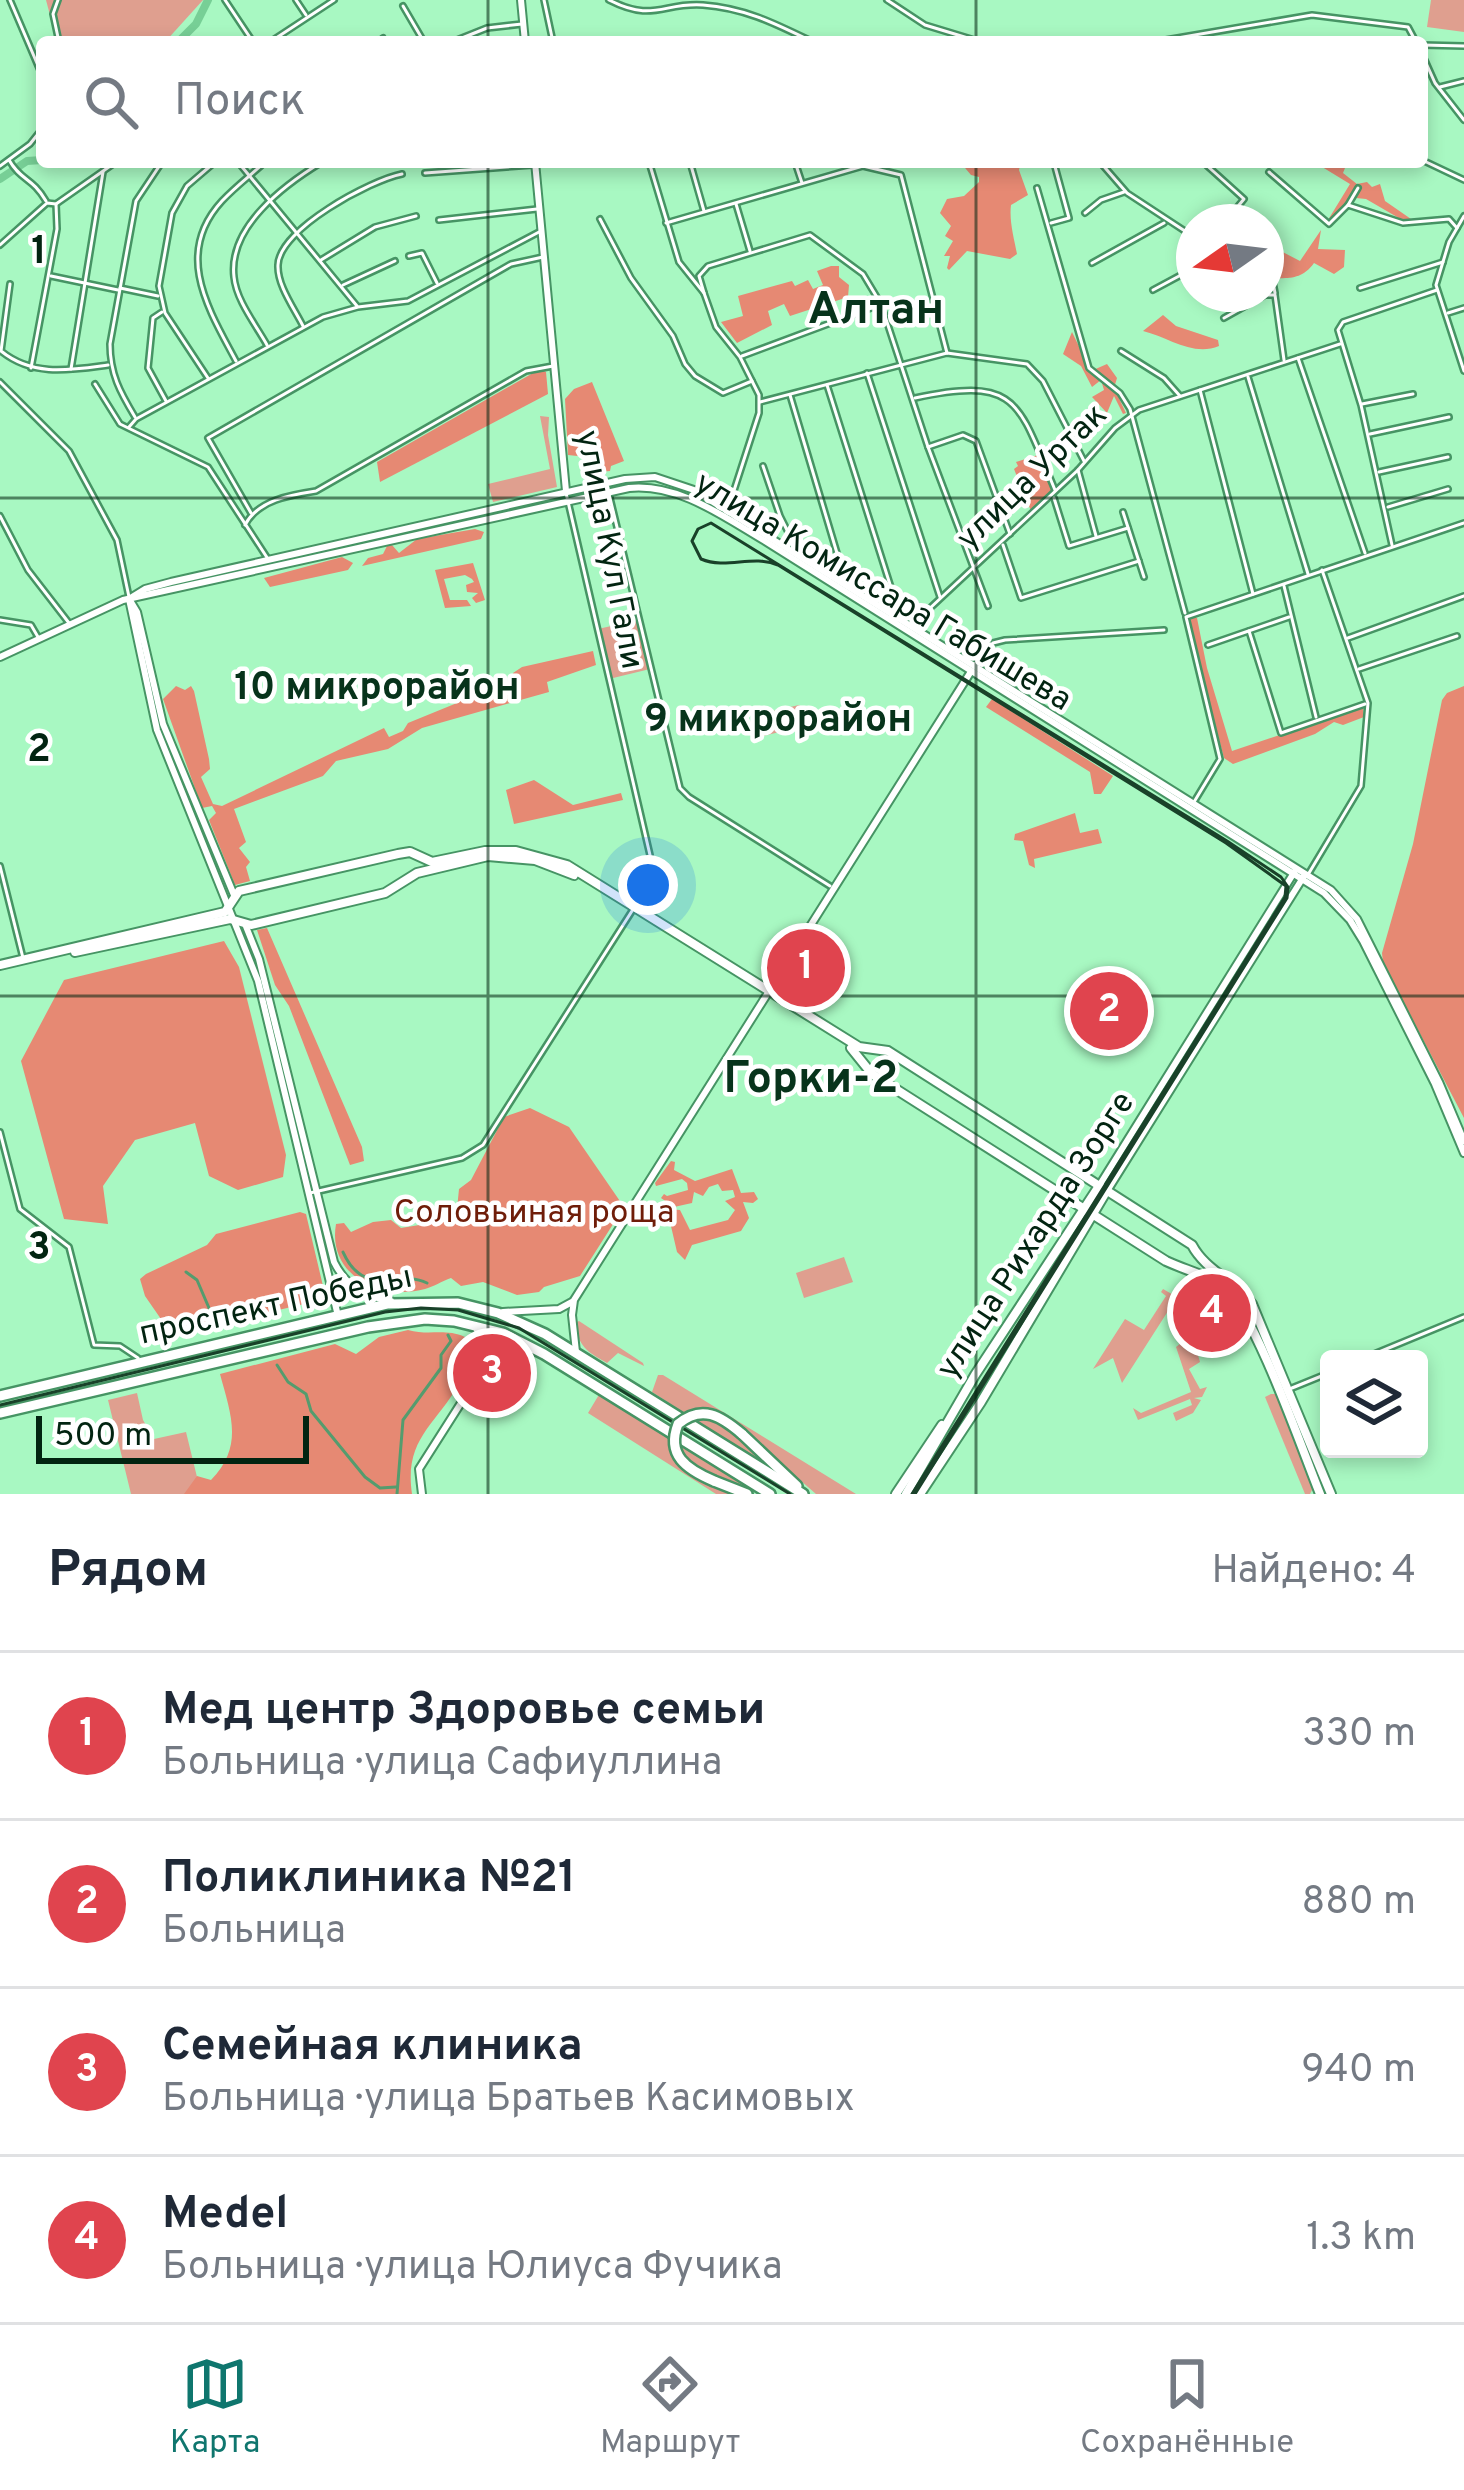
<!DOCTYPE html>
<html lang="ru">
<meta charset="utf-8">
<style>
body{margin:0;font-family:Overpass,sans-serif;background:#f6f6f7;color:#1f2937}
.controls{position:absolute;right:36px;bottom:36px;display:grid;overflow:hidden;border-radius:12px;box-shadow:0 6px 18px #0003}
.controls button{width:108px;height:108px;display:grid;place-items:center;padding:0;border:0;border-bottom:3px solid #e0e1e3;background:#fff;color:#1f2937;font:60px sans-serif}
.compass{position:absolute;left:1176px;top:204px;width:108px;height:108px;border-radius:50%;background:#fff;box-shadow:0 6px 18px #0003;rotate:256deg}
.scale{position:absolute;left:36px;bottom:30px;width:273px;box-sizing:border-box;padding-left:12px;border:6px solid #022411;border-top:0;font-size:33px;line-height:42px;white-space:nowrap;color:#022411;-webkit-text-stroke:9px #fff;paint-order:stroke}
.you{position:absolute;left:648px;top:885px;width:42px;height:42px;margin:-30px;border:9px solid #fff;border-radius:50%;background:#1a73e8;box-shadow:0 0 0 18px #1a73e833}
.badge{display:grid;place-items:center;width:78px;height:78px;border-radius:50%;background:#0f766e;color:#fff;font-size:39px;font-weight:700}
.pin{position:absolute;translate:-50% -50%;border:6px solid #fff;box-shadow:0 3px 12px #0006}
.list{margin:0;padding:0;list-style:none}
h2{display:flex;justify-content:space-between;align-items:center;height:156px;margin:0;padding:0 48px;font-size:51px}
h2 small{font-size:39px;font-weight:400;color:#747a83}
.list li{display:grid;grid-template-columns:78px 1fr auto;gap:36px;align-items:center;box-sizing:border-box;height:168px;padding:0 48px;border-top:3px solid #e0e1e3}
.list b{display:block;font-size:45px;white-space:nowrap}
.list p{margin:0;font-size:39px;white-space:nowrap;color:#747a83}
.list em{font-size:39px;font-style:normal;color:#747a83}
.icon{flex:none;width:66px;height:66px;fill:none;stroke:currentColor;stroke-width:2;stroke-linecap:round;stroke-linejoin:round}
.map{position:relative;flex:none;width:1464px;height:1494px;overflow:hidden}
.search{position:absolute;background:#fff;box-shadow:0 6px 18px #0003;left:36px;right:36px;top:36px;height:132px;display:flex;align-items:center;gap:30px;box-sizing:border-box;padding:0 42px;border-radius:12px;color:#747a83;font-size:45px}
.sheet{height:828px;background:#fff}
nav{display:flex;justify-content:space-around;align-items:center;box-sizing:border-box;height:168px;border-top:3px solid #e0e1e3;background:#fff;font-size:33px;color:#747a83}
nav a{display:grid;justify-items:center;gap:6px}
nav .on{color:#0f766e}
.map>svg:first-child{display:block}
.green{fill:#df9f8f}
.forest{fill:#e68973}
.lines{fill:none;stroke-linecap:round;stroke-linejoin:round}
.stream{stroke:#549c6e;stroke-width:3}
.river{stroke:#77cf96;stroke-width:8}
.minor-casing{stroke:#469464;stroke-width:8}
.tertiary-casing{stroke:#469464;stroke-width:10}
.secondary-casing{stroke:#469464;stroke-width:12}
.primary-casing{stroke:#469464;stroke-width:14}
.minor{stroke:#fff;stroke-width:3}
.tertiary{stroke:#fff;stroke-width:6}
.secondary{stroke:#fff;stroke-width:8}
.primary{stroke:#fff;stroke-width:9}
.tram{stroke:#194129;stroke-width:3}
.primary-bridge-casing{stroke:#469464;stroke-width:14;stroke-linecap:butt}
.primary-bridge{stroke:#fff;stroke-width:9}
.grid{fill:none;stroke:#022411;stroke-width:3;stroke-opacity:0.55}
.labels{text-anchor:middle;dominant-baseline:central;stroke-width:9;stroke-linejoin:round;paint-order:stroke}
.street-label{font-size:33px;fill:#022411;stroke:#fff}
.park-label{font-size:33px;fill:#6f1d09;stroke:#fff}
.quarter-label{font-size:39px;font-weight:bold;fill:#07331b;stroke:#fff}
.district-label{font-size:45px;font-weight:bold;fill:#07331b;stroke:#fff}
.grid-label{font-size:39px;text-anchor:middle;font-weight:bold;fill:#022411;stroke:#fff;stroke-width:9;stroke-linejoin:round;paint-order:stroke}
</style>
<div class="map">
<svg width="1464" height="1494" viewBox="0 0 1464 1494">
<rect width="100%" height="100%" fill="#a8f8c2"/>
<!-- green -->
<g class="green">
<path d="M46 0H203L165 42H57Z"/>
<path d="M1431 0H1464V32L1427 27Z"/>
<path d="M540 416 549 417 548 435 557 487 493 502 488 484 550 469Z"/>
<path d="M638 620 650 669 609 679 598 629Z"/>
<path d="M799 705 810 714 804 726 759 737 750 732 748 724 756 715Z"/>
<path d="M844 1257 853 1282 804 1298 796 1273Z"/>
<path d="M1163 1289 1177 1297 1122 1383 1113 1358 1093 1369 1125 1319 1144 1330 1166 1296 1161 1292Z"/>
<path d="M579 1321 643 1363 644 1366 618 1353 607 1363C586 1351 579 1347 575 1323Z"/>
<path d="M1181 1343 1197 1352 1200 1362 1189 1369 1200 1389 1207 1387 1202 1397 1194 1398 1201 1400 1193 1413 1176 1421 1173 1413 1192 1405 1190 1399 1138 1420 1133 1408 1141 1413 1191 1392 1176 1347Z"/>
<path d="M658 1375H663L856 1494H816L745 1432 785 1478 652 1392Z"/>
<path d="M137 1393 143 1420 154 1439 186 1432 197 1477 192 1494H131L108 1400Z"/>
<path d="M600 1393 761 1494 715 1477 737 1494H716L588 1413Z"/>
<path d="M1271 1394H1276L1314 1486 1310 1494H1305L1265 1397Z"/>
</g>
<!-- forest -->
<g class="forest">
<path d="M960 162H1021L1019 170 1028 195 1011 205C1009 221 1014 238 1017 254L1010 259 967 251 949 270 947 268 950 256H944L953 241 945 236 951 226 940 213 947 199 964 196 979 182V177L971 175Z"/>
<path d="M1314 162H1365L1345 168 1343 173 1357 184 1367 182 1372 187 1380 184 1385 201 1411 219 1404 221 1366 199 1356 198 1333 221 1328 220 1350 184Z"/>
<path d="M1321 230 1318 249 1345 250 1344 267 1334 274 1314 263C1301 281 1287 278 1266 278V238L1273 247 1300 261Z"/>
<path d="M831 266H839V277L849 285 848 297 790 316 784 304 768 311 772 325 737 343 721 322 743 316 738 296 792 281 795 286 808 280 813 289 823 285 817 271Z"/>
<path d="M1163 315 1176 326 1218 340 1219 346C1193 357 1168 337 1143 331Z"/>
<path d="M1072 332 1091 371 1107 364 1117 378 1114 388 1126 413 1123 414 1114 396 1107 413 1092 397 1104 390 1101 380 1092 387 1081 366 1063 354Z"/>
<path d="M540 369 546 372 548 394 380 482 377 462Z"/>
<path d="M592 382 624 461 611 466 610 471 598 472 596 458 568 455 565 399 574 389Z"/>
<path d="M1038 455 1053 491 1031 511 1014 469 1018 466 1016 462Z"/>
<path d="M475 529 484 532 481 539 362 566 368 558 383 554 387 546 392 545 399 553 417 539Z"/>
<path d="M342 557 353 563 348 570 270 587 264 578Z"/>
<path d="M473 563 485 600 476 603 472 598 478 593 467 592 466 585 474 582 472 579 465 575 444 579 450 600H467L471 606 445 608 435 570Z"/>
<path d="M1192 617 1197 618 1207 668 1232 751 1363 707 1364 717 1343 725 1334 722 1315 734 1233 764 1224 758 1188 622Z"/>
<path d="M593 651 596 665 547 682 549 692 422 728 388 749 336 761 323 776 234 809 246 842 239 848 250 862 246 867 250 881 235 885 209 820 216 813 212 806 202 808 163 699 176 686 185 690 191 686 194 691 209 759 210 769 201 777 213 804 222 806 384 728 389 737 403 731 408 723 457 703 458 698 510 684 513 673 522 667Z"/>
<path d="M1464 686V1118L1383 963 1382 953 1413 844 1442 700 1447 693Z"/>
<path d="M992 699 1113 776 1101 794H1094L1090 772 986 707Z"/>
<path d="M534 780 573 805 621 793 623 800 514 824 506 790Z"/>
<path d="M1075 813 1080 833 1098 829 1102 843 1034 859 1035 868 1029 865 1023 841 1014 840 1015 834Z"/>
<path d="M267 928 362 1147 364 1161 350 1165 289 1006 275 985 257 930Z"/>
<path d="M224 941 239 967 286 1155 283 1177 238 1190 209 1176 195 1123 135 1140 103 1186 108 1224 64 1219 21 1061 64 980Z"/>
<path d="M530 1108 569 1127 624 1207 580 1276 544 1287 539 1292 517 1295 483 1282 461 1286 451 1278C442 1281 433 1287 425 1289 381 1301 327 1276 336 1224L344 1223 351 1232 373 1222 391 1220 401 1228 456 1219 459 1189 471 1180 504 1117Z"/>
<path d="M671 1161 675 1162 674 1170 695 1181 732 1169 741 1193 754 1192 758 1199 753 1203 743 1202 749 1218 741 1231 692 1245 685 1260 677 1252 667 1209 680 1210 690 1230 728 1220 735 1210 725 1201 735 1197 733 1190 722 1191 718 1184 709 1187 703 1196 694 1192 692 1203 674 1207 661 1198 664 1194 667 1196 688 1190 687 1183 682 1179 656 1186 655 1183Z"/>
<path d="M300 1212 306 1214 323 1286 317 1301 172 1335 145 1296 140 1279 146 1274 207 1245 216 1234Z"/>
<path d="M408 1330C429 1336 445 1328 465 1337 464 1351 466 1371 459 1384 435 1426 404 1439 412 1494H184L197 1476 211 1480C244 1446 231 1415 220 1374L335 1344 356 1354 379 1337Z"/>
</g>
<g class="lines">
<!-- stream -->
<g class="stream">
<path d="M343 1252C365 1300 397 1268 427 1283"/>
<path d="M186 1272 197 1280 215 1322"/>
<path d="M277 1365 288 1382 306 1394 311 1411 365 1477 380 1488 396 1487"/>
<path d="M397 1494 403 1420 441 1368V1355L451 1341 448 1335"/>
</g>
<!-- river -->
<g class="river">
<path d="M178 42 196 24 208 0"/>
<path d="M0 179 27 161 42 160"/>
</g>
<defs>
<g id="minor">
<path d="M10 0 42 75"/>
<path d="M58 0 53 14 59 42"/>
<path d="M225 0 253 42"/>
<path d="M296 0 306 15"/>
<path d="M544 0 553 42"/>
<path d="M609 0C654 23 663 2 703 5 745 8 776 24 813 42"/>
<path d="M887 0 925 25 981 42"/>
<path d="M403 6 424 42"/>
<path d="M383 38 385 42"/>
<path d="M270 42 334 0"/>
<path d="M452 42 487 28 522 24"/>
<path d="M1154 42 1312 15 1408 27 1416 42"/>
<path d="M1422 45 1464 46"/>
<path d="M1422 54 1435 83 1464 120"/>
<path d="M1440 87 1464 81"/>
<path d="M9 160C21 181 32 177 46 201"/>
<path d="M1422 160 1464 180"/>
<path d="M238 162 357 306"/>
<path d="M649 162 679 262 704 293 716 327 740 357 759 395V413L728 509"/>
<path d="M690 162 704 211"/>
<path d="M795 162 802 183"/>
<path d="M1100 162 1127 193 1194 237"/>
<path d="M1203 162 1244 199 1225 222"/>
<path d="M0 166 30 144 42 129"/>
<path d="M1269 172 1329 224 1348 205 1403 223 1449 219 1457 228"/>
<path d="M425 173 533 165"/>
<path d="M1037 188 1089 368 1120 393 1130 409 1185 613"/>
<path d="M736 204 750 251"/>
<path d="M1348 205 1358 188"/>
<path d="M1085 213 1101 200 1124 192"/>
<path d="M1464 216 1449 242 1436 285 1464 371"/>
<path d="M600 219 631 278 673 336 685 364 695 376 723 393 752 381"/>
<path d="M439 220 537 209"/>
<path d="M666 223 863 166 901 175 947 353"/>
<path d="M1051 223 1069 218 1054 163"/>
<path d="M0 245 47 203 56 204 116 162"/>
<path d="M409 256 422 253 437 283"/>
<path d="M321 260 375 227 416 216"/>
<path d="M1092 263 1164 223"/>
<path d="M1266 273 1272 277 1275 293"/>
<path d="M51 276 118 290"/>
<path d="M10 284 1 351C33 377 70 370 108 365"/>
<path d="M343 285 395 261"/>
<path d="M120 288 158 296"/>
<path d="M1360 288 1443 262"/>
<path d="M1153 290 1194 268"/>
<path d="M704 293 699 276 708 266 810 235 863 274 881 304 928 447 988 606"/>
<path d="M162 312 153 318 148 368 166 401"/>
<path d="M1448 313 1464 308"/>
<path d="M1224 318 1265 295H1275L1284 360"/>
<path d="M303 326C294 308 277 285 278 265 279 229 371 180 402 174"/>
<path d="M267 345C256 325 236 300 234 277 228 227 284 185 322 162"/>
<path d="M1121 351 1164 378 1180 396"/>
<path d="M742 356 879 305"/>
<path d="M1298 358 1365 553"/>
<path d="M236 361C209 310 173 254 222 201 235 187 251 175 265 162"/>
<path d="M31 368 57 229 56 204"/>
<path d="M71 369 103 172"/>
<path d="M867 373 940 597"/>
<path d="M1248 377 1308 574"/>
<path d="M208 378 165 313 159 286 172 213 187 186 215 162"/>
<path d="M0 382 69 451 117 540 129 597"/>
<path d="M95 384 120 424 208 467 268 559"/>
<path d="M827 385 893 594 895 611"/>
<path d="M1200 390 1253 594"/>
<path d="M790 395 842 570 840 580"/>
<path d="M915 398C1019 376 1018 402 1055 490"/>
<path d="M760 402 947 353 1027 364 1043 381 1084 461"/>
<path d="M1362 404 1413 394"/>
<path d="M135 417C120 392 110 374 110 344L136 201 162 162"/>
<path d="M129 427 136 419 323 317 358 307 408 301 539 232"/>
<path d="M1370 434 1449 417"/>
<path d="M928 447 963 435 976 441 1010 534"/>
<path d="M763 466 780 516 799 554"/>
<path d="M1078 470 1096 536"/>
<path d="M1379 472 1448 457"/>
<path d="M566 493 653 868 652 881 636 906"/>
<path d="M609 494 680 788 689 797 830 886"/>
<path d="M1054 498 1069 546 1128 528"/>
<path d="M1388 507 1448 489"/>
<path d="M1123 512 1144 577"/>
<path d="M251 513 208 438 511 264 543 257"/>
<path d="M0 516 28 570 69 623"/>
<path d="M245 525C258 500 290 495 316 491L526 371 553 366"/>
<path d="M1003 545 1021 598 1139 561"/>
<path d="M1392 545 1361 405 1338 330 1343 322 1437 290"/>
<path d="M1284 586 1316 717"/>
<path d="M0 620 31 625 38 637"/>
<path d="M913 624 1078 470 1115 428 1139 410 1340 344"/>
<path d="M1249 631 1281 733 1365 704"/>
<path d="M1348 638 1464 596"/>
<path d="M1208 645 1289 617"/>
<path d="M974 665 993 643 1005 640 1164 630"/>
<path d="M1359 669 1457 636"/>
<path d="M1194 802 1220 759 1186 617 1464 523"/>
<path d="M0 866 23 958"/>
<path d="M1309 873 1361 786 1368 703 1322 570"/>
<path d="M0 1132 20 1209 69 1247 94 1345 120 1346 138 1358"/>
<path d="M310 1193 462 1158 483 1145 632 911"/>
<path d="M1362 1359 1464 1317"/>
<path d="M1292 1388 1329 1373"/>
</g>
<g id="tertiary">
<path d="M521 0 525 42"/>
<path d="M535 162 566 491"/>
<path d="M132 597 145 589 171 582 625 479 655 477 694 490 1331 890 1357 919 1439 1082 1464 1141"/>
<path d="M129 599 157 730 258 981 338 1316"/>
<path d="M131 602 137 612 163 724 234 895"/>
<path d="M0 657 123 600 629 488C679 483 724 517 765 541L1324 893 1350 920 1363 941 1435 1084 1464 1153"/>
<path d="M245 924 259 959 334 1262C346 1286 364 1297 391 1301"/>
<path d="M1099 1186 1295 871"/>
<path d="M1107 1191 1304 876"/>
<path d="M503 1312 559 1309 572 1302"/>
<path d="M476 1328 491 1357"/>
<path d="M576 1352 572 1315 574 1300 970 673"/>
<path d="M422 1494 419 1469 489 1359 510 1338"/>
</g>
<g id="secondary">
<path d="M75 952 230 919 251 925 385 893 417 873 488 856 535 860 574 875"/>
<path d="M0 965 225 912 239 891 398 854 410 852 432 862 485 851H516L567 865 859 1047 888 1051 1192 1245C1205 1270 1235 1281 1252 1304L1331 1494"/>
<path d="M851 1048 872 1074 1166 1261C1187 1271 1206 1274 1225 1289 1255 1313 1303 1452 1320 1494"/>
<path d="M896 1494 942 1425"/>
<path d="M906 1494 975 1375 1099 1186"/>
<path d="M920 1494 981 1402 1106 1192"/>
</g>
<g id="primary">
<path d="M0 1396 387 1304 458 1303 498 1313 545 1334 803 1494"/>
<path d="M0 1413 368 1327 425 1319 454 1321 503 1333 544 1354 770 1494"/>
<path d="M742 1434 797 1486"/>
<path d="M714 1481 747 1494"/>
</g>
</defs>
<!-- minor casing -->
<use href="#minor" class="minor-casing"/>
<!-- tertiary casing -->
<use href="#tertiary" class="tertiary-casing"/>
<!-- secondary casing -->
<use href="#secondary" class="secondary-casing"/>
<!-- primary casing -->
<use href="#primary" class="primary-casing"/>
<!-- minor -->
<use href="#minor" class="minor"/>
<!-- tertiary -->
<use href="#tertiary" class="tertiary"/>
<!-- secondary -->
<use href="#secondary" class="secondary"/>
<!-- primary -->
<use href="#primary" class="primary"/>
<!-- tram -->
<g class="tram">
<path d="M0 1405 385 1312 421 1308 458 1310 519 1328 790 1494"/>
<path d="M912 1494 1285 897 1286 886 1226 843 778 565C752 554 727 570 701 559L692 541 698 529 711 523 1227 841 1281 877 1288 887 1287 898 915 1494"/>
</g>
<defs>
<path id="primary-bridge" d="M714 1481C686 1469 666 1455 678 1424 702 1404 721 1416 742 1434"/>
</defs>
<!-- primary-bridge casing -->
<use href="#primary-bridge" class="primary-bridge-casing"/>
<!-- primary-bridge -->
<use href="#primary-bridge" class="primary-bridge"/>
</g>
<!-- grid -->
<path class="grid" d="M488 0V42M976 0V42M488 162V1494M976 162V1494M0 498H1464M0 996H1464"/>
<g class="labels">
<!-- street labels -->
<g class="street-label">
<text transform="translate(1033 478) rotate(-44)">улица Уртак</text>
<text transform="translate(608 550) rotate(79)">улица Кул Гали</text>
<text transform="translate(882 593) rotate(31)">улица Комиссара Габишева</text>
<text transform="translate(1037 1236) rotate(-57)">улица Рихарда Зорге</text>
<text transform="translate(276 1307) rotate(-12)">проспект Победы</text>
</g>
<!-- park labels -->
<g class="park-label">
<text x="534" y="1214">Соловьиная роща</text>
</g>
<!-- quarter labels -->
<g class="quarter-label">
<text x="377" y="689">10 микрорайон</text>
<text x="778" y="721">9 микрорайон</text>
</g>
<!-- district labels -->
<g class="district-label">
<text x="876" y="311">Алтан</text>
<text x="811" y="1080">Горки-2</text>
</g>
</g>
<g class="grid-label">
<text x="39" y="263">1</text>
<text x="39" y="761">2</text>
<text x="39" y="1259">3</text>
</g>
</svg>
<div class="controls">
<button><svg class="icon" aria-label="layers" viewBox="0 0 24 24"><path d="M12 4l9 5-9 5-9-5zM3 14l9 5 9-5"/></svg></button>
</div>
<svg class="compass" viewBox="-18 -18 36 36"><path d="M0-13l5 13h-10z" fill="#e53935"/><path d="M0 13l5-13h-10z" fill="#747a83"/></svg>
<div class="scale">500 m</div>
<div class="you"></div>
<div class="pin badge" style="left:806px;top:968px;background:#e0444e">1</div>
<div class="pin badge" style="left:1109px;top:1011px;background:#e0444e">2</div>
<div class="pin badge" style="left:492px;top:1373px;background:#e0444e">3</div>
<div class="pin badge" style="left:1212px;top:1313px;background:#e0444e">4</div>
<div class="search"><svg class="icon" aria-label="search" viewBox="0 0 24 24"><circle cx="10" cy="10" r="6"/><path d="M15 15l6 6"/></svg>Поиск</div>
</div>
<section class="sheet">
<h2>Рядом<small>Найдено: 4</small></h2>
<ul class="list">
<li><span class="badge" style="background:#e0444e">1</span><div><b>Мед центр Здоровье семьи</b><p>Больница · улица Сафиуллина</p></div><em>330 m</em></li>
<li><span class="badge" style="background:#e0444e">2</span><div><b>Поликлиника №21</b><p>Больница</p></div><em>880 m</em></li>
<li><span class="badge" style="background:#e0444e">3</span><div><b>Семейная клиника</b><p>Больница · улица Братьев Касимовых</p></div><em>940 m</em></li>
<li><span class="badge" style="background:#e0444e">4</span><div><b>Medel</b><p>Больница · улица Юлиуса Фучика</p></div><em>1.3 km</em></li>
</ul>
</section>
<nav>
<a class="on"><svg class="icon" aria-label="map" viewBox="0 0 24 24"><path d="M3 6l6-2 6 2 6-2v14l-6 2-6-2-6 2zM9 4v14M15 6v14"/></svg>Карта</a>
<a><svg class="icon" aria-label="directions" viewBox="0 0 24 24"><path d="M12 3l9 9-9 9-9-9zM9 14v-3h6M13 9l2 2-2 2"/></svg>Маршрут</a>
<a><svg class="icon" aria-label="saved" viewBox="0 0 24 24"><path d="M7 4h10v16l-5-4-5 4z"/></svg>Сохранённые</a>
</nav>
